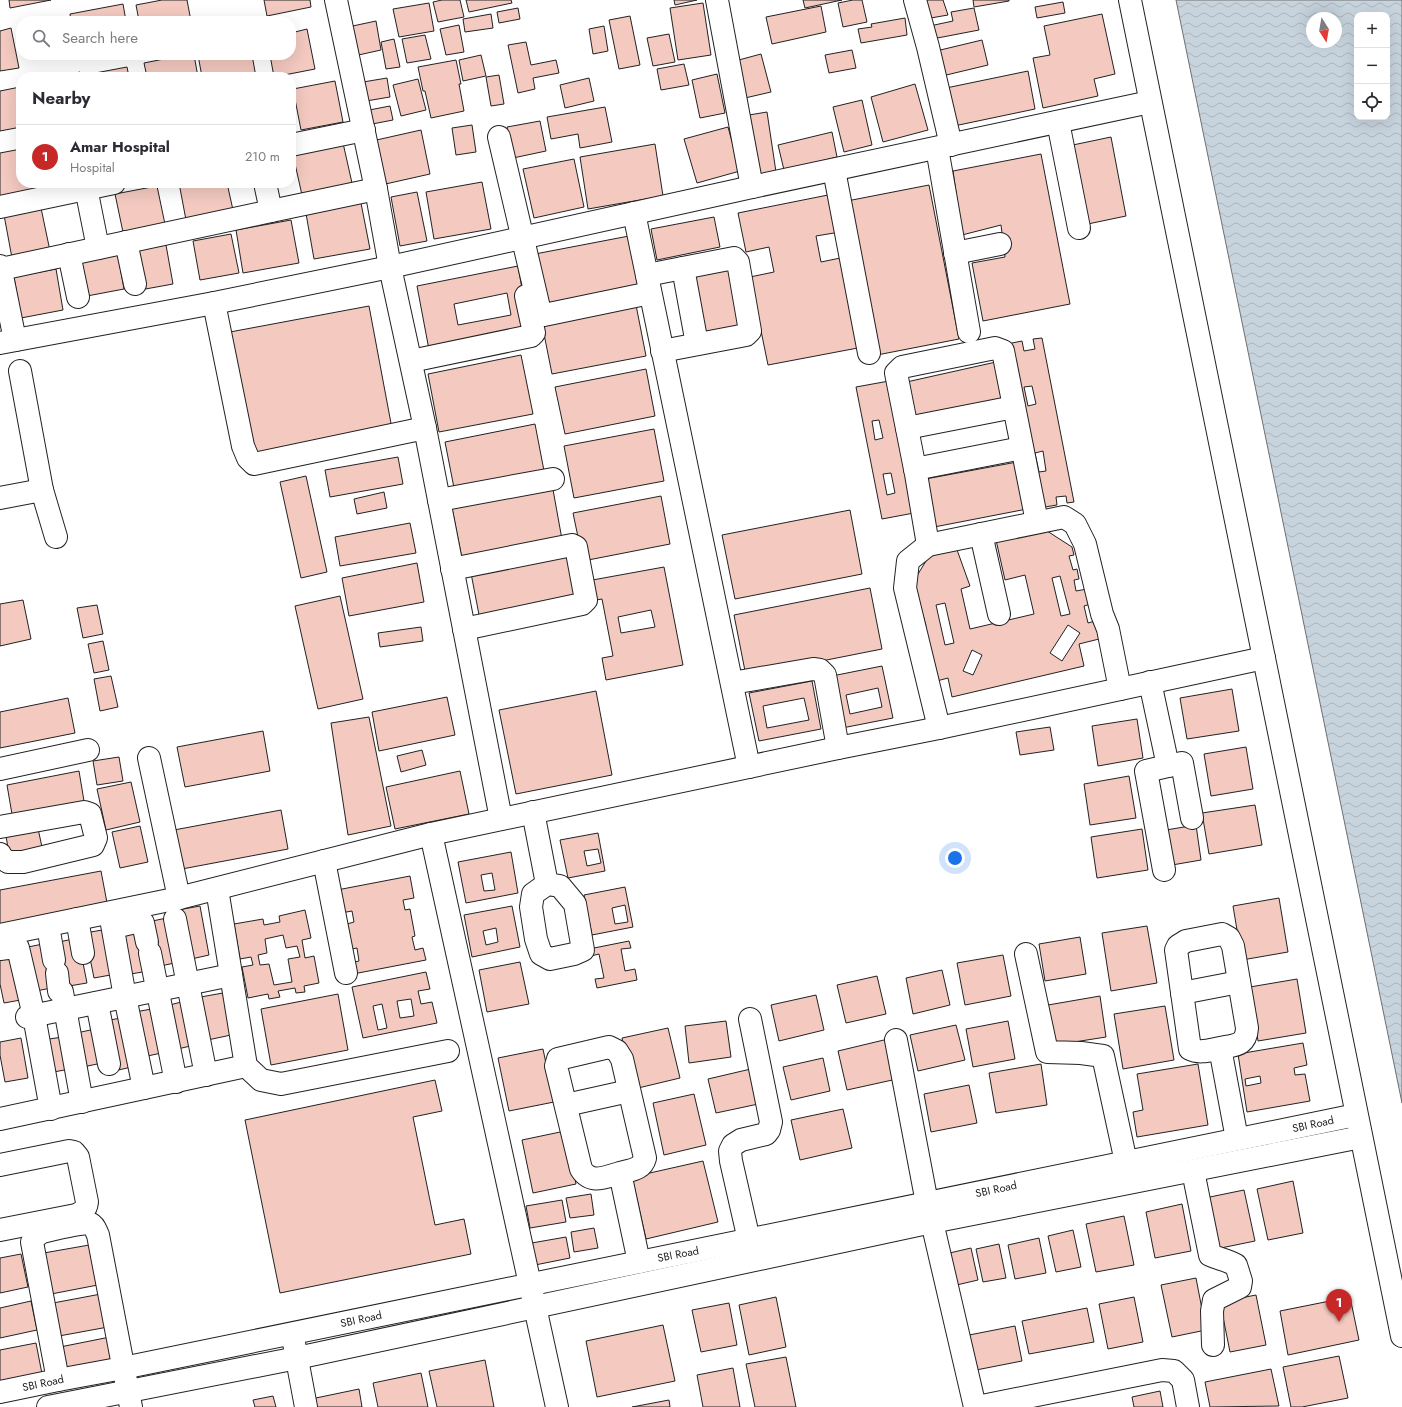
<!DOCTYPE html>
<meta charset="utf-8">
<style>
body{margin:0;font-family:Jost,sans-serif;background:#f2f2f3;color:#2b2b33}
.controls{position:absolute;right:12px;top:12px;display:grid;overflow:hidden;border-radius:8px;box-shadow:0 4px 16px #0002}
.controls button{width:36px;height:36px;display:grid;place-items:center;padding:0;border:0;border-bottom:1px solid #e1e1e2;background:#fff;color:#2b2b33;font:20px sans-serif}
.compass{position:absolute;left:1306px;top:12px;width:36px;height:36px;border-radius:50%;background:#fff;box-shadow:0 4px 16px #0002;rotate:169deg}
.you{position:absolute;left:955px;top:858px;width:14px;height:14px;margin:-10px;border:3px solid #fff;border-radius:50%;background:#1a73e8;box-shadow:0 0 0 6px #1a73e833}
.badge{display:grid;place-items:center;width:26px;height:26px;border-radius:50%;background:#c62828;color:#fff;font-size:13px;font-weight:700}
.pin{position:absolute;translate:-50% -33px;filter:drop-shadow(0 1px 2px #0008)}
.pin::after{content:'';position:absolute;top:21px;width:14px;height:12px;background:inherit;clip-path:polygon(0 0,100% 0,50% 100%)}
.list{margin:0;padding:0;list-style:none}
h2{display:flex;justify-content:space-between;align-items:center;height:52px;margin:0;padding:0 16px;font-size:17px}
h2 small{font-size:13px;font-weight:400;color:#7c7c81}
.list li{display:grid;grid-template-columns:26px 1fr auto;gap:12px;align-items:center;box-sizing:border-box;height:64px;padding:0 16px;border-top:1px solid #e1e1e2}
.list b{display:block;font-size:15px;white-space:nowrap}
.list p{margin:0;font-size:13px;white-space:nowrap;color:#7c7c81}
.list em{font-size:13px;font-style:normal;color:#7c7c81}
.icon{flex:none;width:22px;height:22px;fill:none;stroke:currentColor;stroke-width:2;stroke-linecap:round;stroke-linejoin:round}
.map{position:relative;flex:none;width:1402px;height:1407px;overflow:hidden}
.search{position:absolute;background:#fff;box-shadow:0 4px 16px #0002;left:16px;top:16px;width:280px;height:44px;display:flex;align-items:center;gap:10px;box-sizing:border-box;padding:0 14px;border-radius:16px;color:#7c7c81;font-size:15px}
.panel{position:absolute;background:#fff;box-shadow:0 4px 16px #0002;left:16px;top:72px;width:280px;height:116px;border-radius:16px}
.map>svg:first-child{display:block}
.water{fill:url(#water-waves);stroke:#6f6f6f;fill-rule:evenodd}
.building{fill:#f3c9c0;stroke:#222;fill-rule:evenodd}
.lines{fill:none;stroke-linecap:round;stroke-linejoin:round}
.minor-casing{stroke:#222;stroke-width:24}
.minor{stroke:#fff;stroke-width:22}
.labels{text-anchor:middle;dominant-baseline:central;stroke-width:3;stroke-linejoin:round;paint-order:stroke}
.street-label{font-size:11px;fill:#222;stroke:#fff}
</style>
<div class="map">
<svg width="1402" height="1407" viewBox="0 0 1402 1407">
<defs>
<pattern id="water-waves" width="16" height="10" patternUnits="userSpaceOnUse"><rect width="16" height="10" fill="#c7d3dd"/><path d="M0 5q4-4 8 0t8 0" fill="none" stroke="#abb5bd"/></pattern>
</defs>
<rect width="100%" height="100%" fill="#fff"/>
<!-- water -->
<path class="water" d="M1176 0H1402V1103ZM1357 15H1387V117H1357ZM1312 18H1336V42H1312Z"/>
<!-- building -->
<g class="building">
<path d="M9 0H51L10 8Z"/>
<path d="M162 0H187L191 21H139L136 5Z"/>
<path d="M264 0H310L311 7 267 16Z"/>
<path d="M442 0H460L464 17 438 22 433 2Z"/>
<path d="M466 0H511L512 3 469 12Z"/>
<path d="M674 0H697L675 5Z"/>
<path d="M803 0H842L805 8Z"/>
<path d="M853 0H862L867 22 843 27 838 3Z"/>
<path d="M921 0H943L948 15 925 19Z"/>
<path d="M973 0H1009V1L974 7Z"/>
<path d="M1063 2 1065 13 1037 18 1035 7Z"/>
<path d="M429 3 434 31 399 37 393 9Z"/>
<path d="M703 3 711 55 678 60 670 8Z"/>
<path d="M123 4 126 21H71L70 14Z"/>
<path d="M821 6 826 32 772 44 766 17Z"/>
<path d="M518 8 520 19 499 23 497 12Z"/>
<path d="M974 8 979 30 927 40 925 27 953 21 951 12Z"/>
<path d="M491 14 493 28 465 32 463 19Z"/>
<path d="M1102 14 1115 74 1094 79 1098 96 1043 108 1033 58 1050 55 1044 26Z"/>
<path d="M630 16 640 65 619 69 609 20Z"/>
<path d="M905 18 907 35 861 43 858 29 872 27 871 24Z"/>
<path d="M376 21 381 50 354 56 348 27Z"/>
<path d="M459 25 464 52 446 55 440 29Z"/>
<path d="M604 26 608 51 593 54 589 29Z"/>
<path d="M11 28 19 68 0 71V31Z"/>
<path d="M307 29 315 69 274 77 270 55H291V33Z"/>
<path d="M669 34 675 62 653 66 647 38Z"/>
<path d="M425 35 431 59 407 63 402 39Z"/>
<path d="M394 39 400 67 386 69 381 42Z"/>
<path d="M982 40 988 65 938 77 932 52Z"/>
<path d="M526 42 531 65 556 60 559 73 533 78 535 89 518 93 508 45Z"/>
<path d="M852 50 856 68 829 73 825 55Z"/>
<path d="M761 54 771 92 745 98 735 61Z"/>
<path d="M184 55H194L198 77H147L144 63Z"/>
<path d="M198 55H252L256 77H202Z"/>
<path d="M481 55 486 76 463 81 459 60Z"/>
<path d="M456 60 461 84H459L464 111 431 118 425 91H423L418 67Z"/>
<path d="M684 64 689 85 661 90 657 69Z"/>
<path d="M127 67 129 77H91L90 74Z"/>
<path d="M1028 71 1035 109 954 126 946 88Z"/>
<path d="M80 72 81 77H56Z"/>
<path d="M717 74 725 113 700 118 692 80Z"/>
<path d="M499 75 504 104 491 106 486 77Z"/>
<path d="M387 78 390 97 366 101 363 82Z"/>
<path d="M589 78 594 101 565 108 560 85Z"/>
<path d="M418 79 426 110 401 116 393 85Z"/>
<path d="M335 81 343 122 301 130 293 89Z"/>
<path d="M915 84 928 130 883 142 871 97Z"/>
<path d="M20 87 21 127 0 131V91Z"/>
<path d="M862 100 872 145 844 152 833 107Z"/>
<path d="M390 106 393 120 367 125 364 111Z"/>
<path d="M605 107 612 142 580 148 578 134 551 139 547 117Z"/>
<path d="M767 112 776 172 758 175 749 115Z"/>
<path d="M540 121 546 151 513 158 507 127Z"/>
<path d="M472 125 476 152 456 155 452 128Z"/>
<path d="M728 127 740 171 697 183 684 139Z"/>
<path d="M421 130 430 174 381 185 372 141Z"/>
<path d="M832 132 837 157 784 170 778 145Z"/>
<path d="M1111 137 1126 216 1083 225 1068 146Z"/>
<path d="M343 143 352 183 302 195 293 155Z"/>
<path d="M655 144 663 196 588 209 580 157Z"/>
<path d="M21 149V183H36L37 191 0 198V153Z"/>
<path d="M1041 154 1070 304 983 321 972 263 1005 257 1001 225 962 235 953 171Z"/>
<path d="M574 159 584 207 534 218 523 169Z"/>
<path d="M482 182 491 229 434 239 426 192Z"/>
<path d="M179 183H227L233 210 186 220Z"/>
<path d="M929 185 959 339 877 355 847 201Z"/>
<path d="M157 186 166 229 124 237 115 194Z"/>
<path d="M417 192 427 241 400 246 391 197Z"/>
<path d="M833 194 840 232 816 236 821 262 845 257 863 347 768 365 750 277 774 272 769 247 746 252 738 213Z"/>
<path d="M360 198 370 249 314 259 305 208Z"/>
<path d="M41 208 50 251 12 258 4 215Z"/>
<path d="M714 217 720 247 657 260 651 229Z"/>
<path d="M291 220 299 263 243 273 236 230Z"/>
<path d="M231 234 239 273 200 280 193 241Z"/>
<path d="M629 236 640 290 546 309 535 254Z"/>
<path d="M166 245 173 284 140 290 133 251Z"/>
<path d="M117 250 124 289 87 296 80 257Z"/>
<path d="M731 264 745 332 706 340 692 272Z"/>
<path d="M518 266 530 334 430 355 417 286ZM507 293 511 315 458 325 454 304Z"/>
<path d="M56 269 63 310 21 318 14 277Z"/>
<path d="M636 305 646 356 552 374 542 324Z"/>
<path d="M369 306 393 434 254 460 230 332Z"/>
<path d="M1042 338 1074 502 1067 503 1066 496 1056 497 1057 505 1039 508 1007 344 1022 341 1024 351 1035 349 1033 339ZM1032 386 1036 404 1028 406 1024 387ZM1043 451 1046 471 1039 472 1035 453Z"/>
<path d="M521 355 533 414 439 432 428 374Z"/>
<path d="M996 362 1003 398 910 419 902 383Z"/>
<path d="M646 369 655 416 565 434 555 387Z"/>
<path d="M889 381 914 513 882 519 856 387ZM879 420 883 438 875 440 872 421ZM891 473 895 493 887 495 883 474Z"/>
<path d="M535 424 545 476 455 493 445 442Z"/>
<path d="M654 429 664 481 574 498 564 446Z"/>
<path d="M398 457 403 484 330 497 325 470Z"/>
<path d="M1017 462 1027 509 929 528 920 480Z"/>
<path d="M306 476 327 572 301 578 280 482Z"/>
<path d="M552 484 563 545 463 564 451 503Z"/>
<path d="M384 492 387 508 357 514 354 499Z"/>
<path d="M661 496 670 544 583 561 573 513Z"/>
<path d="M850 510 862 574 735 599 722 535Z"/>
<path d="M410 523 416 553 340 566 335 537Z"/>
<path d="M1044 529 1072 547 1074 555 1069 556 1073 570 1077 569 1079 579 1074 580 1076 591 1087 589 1091 604 1084 606 1088 623 1095 621 1099 639 1079 644 1084 666 952 697 948 678 933 682 919 628 926 626 923 615 916 616 912 584 929 556 956 547 970 586 961 589 970 629 1034 614 1025 575 1005 580 996 540ZM1060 576 1070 614 1061 616 1052 578ZM945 603 954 643 945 645 936 605ZM1068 625 1080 633 1062 661 1050 653ZM972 650 982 655 973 675 963 671Z"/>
<path d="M573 546 584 600 480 620 470 568Z"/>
<path d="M417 563 424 602 349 616 342 578Z"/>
<path d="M664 567 683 665 606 680 602 658 613 656 602 599 591 601 587 581ZM651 610 655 627 621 633 618 617Z"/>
<path d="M870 588 882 649 746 676 734 615Z"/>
<path d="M340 596 363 699 318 709 295 606Z"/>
<path d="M23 600 31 639 0 646V604Z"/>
<path d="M97 605 103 634 83 638 77 608Z"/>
<path d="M421 627 423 641 380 647 378 633Z"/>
<path d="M103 641 109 670 94 673 88 644Z"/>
<path d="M882 666 893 718 837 729 827 677ZM878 688 882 707 850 714 846 695Z"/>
<path d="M111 676 118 707 100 711 94 679Z"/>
<path d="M812 681 821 729 759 741 749 693ZM804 698 809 720 767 728 763 706Z"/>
<path d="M1232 689 1239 731 1187 739 1180 698Z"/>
<path d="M596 691 612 775 516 794 499 710Z"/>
<path d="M447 697 455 735 379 751 372 712Z"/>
<path d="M68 698 75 733 0 748V712Z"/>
<path d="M369 717 391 826 348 835 331 723Z"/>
<path d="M1137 719 1143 758 1098 766 1092 726Z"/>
<path d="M1050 727 1054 750 1020 755 1016 732Z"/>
<path d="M263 731 270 771 185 787 177 747Z"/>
<path d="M1246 747 1253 789 1211 796 1204 754Z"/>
<path d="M422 750 426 765 401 772 397 756Z"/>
<path d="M119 757 123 781 97 785 93 761Z"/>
<path d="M79 771 85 807 13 820 7 785Z"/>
<path d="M460 771 469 814 395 829 386 787Z"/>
<path d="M1129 776 1136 818 1090 825 1084 784Z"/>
<path d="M131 782 140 822 106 830 97 789Z"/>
<path d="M1255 805 1262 845 1209 854 1202 813Z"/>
<path d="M281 810 288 849 182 869 174 830Z"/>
<path d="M37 824 42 847 9 854 5 830Z"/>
<path d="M1196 825 1201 860 1172 865 1166 830Z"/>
<path d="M140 826 148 862 120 868 112 832Z"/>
<path d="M1142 829 1148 870 1097 878 1091 837Z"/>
<path d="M598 833 605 871 568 878 560 840ZM598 849 601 863 587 866 584 851Z"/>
<path d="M511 852 518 893 466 903 458 862ZM492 873 495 890 484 891 481 875Z"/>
<path d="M101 871 108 908 0 928V890Z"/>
<path d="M410 876 414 898 403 900 405 910 410 909 415 936 412 937 415 950 423 948 426 960 353 974 351 963 359 961 357 948 352 949 347 924 354 922 352 911 341 913 337 890Z"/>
<path d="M625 887 633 927 592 935 584 895ZM625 905 628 922 615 924 612 908Z"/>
<path d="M1279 898 1288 952 1242 960 1233 906Z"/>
<path d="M200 906 209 955 187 960 178 910Z"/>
<path d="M512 906 520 947 472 957 464 915ZM496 928 498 942 486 945 483 931Z"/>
<path d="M305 910 311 938 302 940 305 958 314 956 319 983 304 986 305 992 296 993 295 988 278 991 280 997 269 999 268 994 248 998 242 967 253 965 251 957 240 959 234 924 263 919 264 925 280 922 279 916ZM283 935 286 948 297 946 300 957 288 959 292 982 274 985 269 964 260 965 258 955 267 953 265 939Z"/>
<path d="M171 917 179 962 156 967 148 922Z"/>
<path d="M1147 926 1157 983 1111 991 1102 933Z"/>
<path d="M139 927 148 971 125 975 117 931Z"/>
<path d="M108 929 116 974 94 978 85 933Z"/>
<path d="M1080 937 1086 974 1045 981 1039 944Z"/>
<path d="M78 938 87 983 63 987 54 943Z"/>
<path d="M629 941 631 948 621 949 625 971 635 969 637 980 597 988 595 979 604 978 599 954 591 956 589 949Z"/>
<path d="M48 943 56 987 31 992 23 948Z"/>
<path d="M17 950 26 999 4 1003 0 984V953Z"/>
<path d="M1003 955 1011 996 965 1005 957 963Z"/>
<path d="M520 962 529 1004 487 1012 479 970Z"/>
<path d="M942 970 950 1005 913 1014 906 978Z"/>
<path d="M426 972 430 989 418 991 421 1004 432 1002 437 1023 363 1038 352 987ZM411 999 414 1016 400 1018 397 1001ZM382 1004 387 1028 378 1030 373 1006Z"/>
<path d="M877 976 886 1014 846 1023 837 985Z"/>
<path d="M1297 979 1306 1033 1258 1041 1250 987Z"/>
<path d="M223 993 231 1035 203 1041 195 998Z"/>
<path d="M338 994 348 1050 271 1065 261 1009Z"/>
<path d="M816 995 824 1030 779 1041 771 1005Z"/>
<path d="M1100 996 1106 1037 1055 1045 1048 1005Z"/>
<path d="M185 1001 195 1045 173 1050 166 1006Z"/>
<path d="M1165 1006 1174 1060 1123 1069 1114 1014Z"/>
<path d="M157 1008 166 1052 143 1057 135 1012Z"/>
<path d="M127 1017 136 1066 114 1071 104 1021Z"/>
<path d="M726 1021 731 1057 689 1063 685 1026Z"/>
<path d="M1008 1021 1015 1059 973 1067 966 1029Z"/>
<path d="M956 1025 965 1060 918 1071 910 1035Z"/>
<path d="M668 1028 680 1078 634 1089 622 1038Z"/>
<path d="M95 1029 102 1063 78 1068 72 1034Z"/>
<path d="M63 1037 70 1069 48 1073 42 1040Z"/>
<path d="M21 1038 28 1078 5 1082 0 1055V1042Z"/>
<path d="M888 1039 897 1079 847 1090 838 1051Z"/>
<path d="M1303 1043 1307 1065 1294 1068 1295 1075 1305 1074 1310 1101 1247 1112 1238 1054ZM1260 1076 1261 1083 1246 1086 1245 1079Z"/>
<path d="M543 1049 554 1102 509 1111 498 1058Z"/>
<path d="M823 1058 830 1091 791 1100 783 1067Z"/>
<path d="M1041 1064 1047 1105 996 1113 989 1073Z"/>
<path d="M1198 1064 1208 1125 1137 1137 1133 1112 1143 1110 1137 1074Z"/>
<path d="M755 1068 763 1103 716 1113 708 1079Z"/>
<path d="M435 1080 442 1111 413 1117 435 1225 464 1219 471 1254 280 1293 245 1120Z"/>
<path d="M969 1085 977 1123 931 1132 924 1094Z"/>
<path d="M694 1094 706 1145 664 1155 653 1103Z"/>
<path d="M843 1109 852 1148 800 1160 791 1120Z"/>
<path d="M565 1131 576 1184 533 1193 522 1140Z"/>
<path d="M703 1161 718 1222 646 1239 632 1177Z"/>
<path d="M1293 1181 1303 1233 1268 1240 1257 1189Z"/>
<path d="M1244 1190 1255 1241 1216 1249 1205 1198Z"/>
<path d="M591 1194 594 1215 570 1218 566 1198Z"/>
<path d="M562 1200 566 1222 530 1228 526 1206Z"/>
<path d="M1182 1204 1191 1251 1155 1258 1146 1212Z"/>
<path d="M1124 1216 1134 1265 1096 1272 1086 1224Z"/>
<path d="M594 1228 598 1248 574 1252 571 1232Z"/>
<path d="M1073 1230 1081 1267 1056 1272 1048 1236Z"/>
<path d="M566 1237 570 1258 530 1266 526 1244Z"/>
<path d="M1039 1238 1046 1273 1015 1279 1008 1245Z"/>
<path d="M95 1244 103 1284 46 1295 38 1254Z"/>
<path d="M999 1244 1006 1278 983 1282 976 1249Z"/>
<path d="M971 1248 978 1280 948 1287 941 1255Z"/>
<path d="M21 1254 28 1287 0 1293V1258Z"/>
<path d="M1196 1278 1206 1330 1172 1337 1161 1285Z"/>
<path d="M101 1294 108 1327 59 1336 53 1303Z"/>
<path d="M1256 1295 1266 1345 1230 1352 1220 1302Z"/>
<path d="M776 1297 786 1347 749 1355 739 1305Z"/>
<path d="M1134 1297 1143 1342 1108 1349 1099 1304Z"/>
<path d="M1350 1297 1359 1340 1288 1355 1280 1311Z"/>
<path d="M31 1301 37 1330 0 1338V1308Z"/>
<path d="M729 1303 737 1345 701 1352 692 1310Z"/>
<path d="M1087 1308 1094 1342 1029 1354 1022 1321Z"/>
<path d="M663 1325 675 1381 597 1397 586 1341Z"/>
<path d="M1015 1326 1022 1361 971 1371 964 1336Z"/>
<path d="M110 1337 115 1361 65 1371 60 1347Z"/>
<path d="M36 1343 43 1379 0 1388V1350Z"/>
<path d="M1339 1356 1348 1398 1302 1407H1291L1283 1367Z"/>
<path d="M786 1357 796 1407H755L746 1364Z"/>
<path d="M485 1360 494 1407H437L429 1371Z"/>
<path d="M733 1368 740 1407H703L697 1375Z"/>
<path d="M1271 1369 1279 1406 1210 1407 1205 1382Z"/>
<path d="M421 1373 428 1407H378L373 1383Z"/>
<path d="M359 1389 362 1407H313L311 1399Z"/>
<path d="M1160 1391 1163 1407H1134L1132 1397Z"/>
<path d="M273 1396 276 1407H255L253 1400Z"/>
<path d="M669 1400 670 1407H632Z"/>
</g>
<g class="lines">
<defs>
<g id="minor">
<path d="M336 0 376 189 390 267 425 428 501 819"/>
<path d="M717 0 752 187"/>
<path d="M915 0 928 47 951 145"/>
<path d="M1130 0 1402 1336"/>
<path d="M1058 122 1079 228"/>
<path d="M499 137 540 312 544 315 650 293"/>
<path d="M291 145 364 130"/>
<path d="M937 148 969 332"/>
<path d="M834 170 869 353"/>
<path d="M86 188 98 248"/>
<path d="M0 207 114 183"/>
<path d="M271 211 376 189"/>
<path d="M634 213 749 767"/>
<path d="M126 242 135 284"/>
<path d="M955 253 1000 244"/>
<path d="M69 254 78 297"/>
<path d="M0 266 15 340"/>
<path d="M683 268 697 344"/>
<path d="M1 269 271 211 265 183"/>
<path d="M647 275 734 258 738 262 750 331 746 335 662 351"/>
<path d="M214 303 243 446 248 458 254 464 425 428"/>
<path d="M0 343 214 303 390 267 752 187 1150 102"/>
<path d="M411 361 531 336 534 333 526 296"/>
<path d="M20 371 42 490"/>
<path d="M907 428 1014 407"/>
<path d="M915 469 1022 448"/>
<path d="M0 498 42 490 56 537"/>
<path d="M439 500 553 479"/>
<path d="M981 534 999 614"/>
<path d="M928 545 916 474 896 373 902 367 995 348 1003 351 1037 522"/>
<path d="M452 569 572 545 576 547 586 600 582 604 464 629"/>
<path d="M1150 682 1168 766 1182 763 1192 818"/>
<path d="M732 683 813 669 820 670 825 675 838 748"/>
<path d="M939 728 905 588 908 561 928 545 1064 517 1075 524 1085 544 1102 614 1108 629 1120 689"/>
<path d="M149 758 179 898"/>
<path d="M0 769 88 750"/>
<path d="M533 812 547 884 560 886 575 904 583 950 574 954 550 959 541 954 536 939 531 907 533 894 547 884"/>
<path d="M0 827 84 812 90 814 96 838 93 845 23 862H8L1 857 0 854"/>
<path d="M431 834 557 1407"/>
<path d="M324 861 346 973"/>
<path d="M1164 870 1146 771 1168 766"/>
<path d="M217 889 246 1066 261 1080 281 1084 448 1051"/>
<path d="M110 913 125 997 144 1088"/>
<path d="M77 919 83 953"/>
<path d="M175 919 206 1075"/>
<path d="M48 926 54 960"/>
<path d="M114 927 140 921 143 923 147 942"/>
<path d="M0 935 179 898 431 834 838 748 939 728 1264 658"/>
<path d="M0 949 14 947 18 948 34 1016 51 1109"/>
<path d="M150 953 176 1082"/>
<path d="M1026 954 1047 1052 1081 1053 1103 1056 1126 1162"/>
<path d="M57 973 59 991 62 992 82 1102"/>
<path d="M1182 993 1239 982"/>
<path d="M97 1003 109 1064"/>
<path d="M27 1017 231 975"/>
<path d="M896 1040 927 1203"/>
<path d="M1220 1048C1235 1045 1246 1046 1247 1028L1233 946 1229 938 1222 934 1186 941 1178 946 1176 950 1190 1049C1200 1054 1210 1050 1220 1048L1237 1139"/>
<path d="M566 1105 629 1091"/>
<path d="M0 1119 246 1066"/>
<path d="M0 1165 69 1151 74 1152 78 1157 87 1202C86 1210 83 1212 76 1215L0 1230"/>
<path d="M1193 1171 1210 1255C1219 1259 1227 1260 1236 1265L1241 1281 1240 1287 1214 1300 1212 1311 1213 1345"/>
<path d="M620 1173C630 1170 642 1170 645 1158L622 1059 617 1051 609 1047 558 1059 556 1066 581 1169C591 1185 605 1177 620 1173L639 1262"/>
<path d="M932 1222 975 1407"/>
<path d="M749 1240 731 1161 730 1151 733 1145 741 1140 766 1134 769 1130 771 1122 750 1019"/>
<path d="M294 1343 306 1407"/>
<path d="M58 1380 32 1242 36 1236 42 1232C51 1230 85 1221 91 1224 95 1226 96 1231 98 1235L131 1407"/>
<path d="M0 1392 58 1380 123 1368 1356 1115"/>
<path d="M48 1407 297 1358 932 1222 1361 1137"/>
<path d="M977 1407 1162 1370 1174 1371 1183 1380 1188 1407"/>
</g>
</defs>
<!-- minor casing -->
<use href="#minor" class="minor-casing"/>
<!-- minor -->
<use href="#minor" class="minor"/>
</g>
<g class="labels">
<!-- street labels -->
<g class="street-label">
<text transform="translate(1313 1124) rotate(-12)">SBI Road</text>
<text transform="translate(996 1189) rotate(-12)">SBI Road</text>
<text transform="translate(678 1254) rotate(-11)">SBI Road</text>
<text transform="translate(361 1319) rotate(-12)">SBI Road</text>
<text transform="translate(43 1383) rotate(-12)">SBI Road</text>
</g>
</g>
</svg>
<div class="controls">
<button>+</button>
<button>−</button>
<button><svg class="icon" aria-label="locate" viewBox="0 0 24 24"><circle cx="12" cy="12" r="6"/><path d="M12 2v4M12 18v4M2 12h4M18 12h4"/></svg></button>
</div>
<svg class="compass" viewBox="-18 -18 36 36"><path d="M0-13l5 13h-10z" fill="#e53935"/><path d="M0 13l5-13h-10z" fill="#7c7c81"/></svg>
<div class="you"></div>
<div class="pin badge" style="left:1339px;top:1322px">1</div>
<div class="search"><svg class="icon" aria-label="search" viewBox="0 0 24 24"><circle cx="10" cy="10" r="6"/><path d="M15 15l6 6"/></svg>Search here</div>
<section class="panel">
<h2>Nearby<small></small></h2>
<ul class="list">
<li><span class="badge">1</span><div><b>Amar Hospital</b><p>Hospital</p></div><em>210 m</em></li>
</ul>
</section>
</div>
